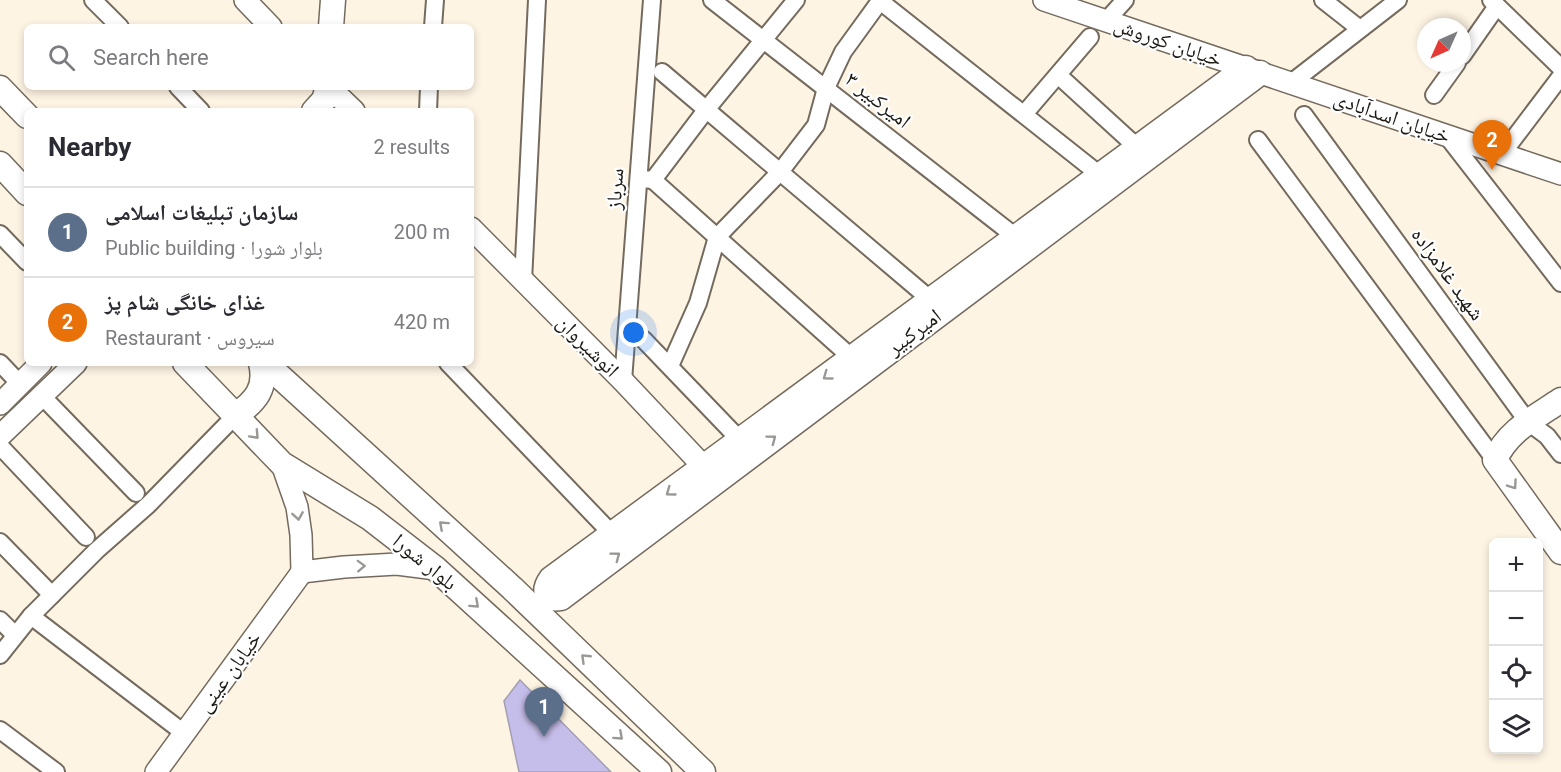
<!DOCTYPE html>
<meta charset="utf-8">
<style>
body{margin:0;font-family:Roboto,"Noto Naskh Arabic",sans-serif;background:#f7f7f7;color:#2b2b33}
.controls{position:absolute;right:18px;bottom:18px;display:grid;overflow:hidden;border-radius:9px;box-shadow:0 3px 9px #0003}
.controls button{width:54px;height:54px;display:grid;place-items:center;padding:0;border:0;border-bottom:2px solid #e1e1e2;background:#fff;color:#2b2b33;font:30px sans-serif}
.compass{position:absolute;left:1417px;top:18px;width:54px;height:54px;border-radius:50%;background:#fff;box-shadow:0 3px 9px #0003;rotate:225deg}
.you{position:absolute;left:634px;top:333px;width:21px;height:21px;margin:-15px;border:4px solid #fff;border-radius:50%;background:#1a73e8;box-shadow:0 0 0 9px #1a73e833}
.badge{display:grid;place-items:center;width:39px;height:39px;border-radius:50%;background:#b45309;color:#fff;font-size:20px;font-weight:700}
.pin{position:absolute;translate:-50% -50px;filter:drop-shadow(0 2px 3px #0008)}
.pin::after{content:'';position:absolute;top:32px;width:21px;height:18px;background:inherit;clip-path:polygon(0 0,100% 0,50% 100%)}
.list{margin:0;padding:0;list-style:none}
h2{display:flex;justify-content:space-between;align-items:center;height:78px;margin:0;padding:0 24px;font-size:26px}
h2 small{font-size:20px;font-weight:400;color:#7c7c81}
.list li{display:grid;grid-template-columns:39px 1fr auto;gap:18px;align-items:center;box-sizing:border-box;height:90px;padding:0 24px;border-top:2px solid #e1e1e2}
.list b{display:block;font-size:22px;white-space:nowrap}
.list p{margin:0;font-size:20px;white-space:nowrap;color:#7c7c81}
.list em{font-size:20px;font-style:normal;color:#7c7c81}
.icon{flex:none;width:33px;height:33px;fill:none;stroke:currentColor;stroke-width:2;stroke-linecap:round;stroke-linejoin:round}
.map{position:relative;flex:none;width:1561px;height:772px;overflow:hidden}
.search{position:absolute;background:#fff;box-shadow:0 3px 9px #0003;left:24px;top:24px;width:450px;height:66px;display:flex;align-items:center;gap:15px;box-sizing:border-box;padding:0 21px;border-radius:9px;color:#7c7c81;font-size:22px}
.panel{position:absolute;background:#fff;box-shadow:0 3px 9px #0003;left:24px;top:108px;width:450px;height:258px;border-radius:9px}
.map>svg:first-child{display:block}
.building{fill:#c6beea;stroke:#a2a0b0;stroke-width:1.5}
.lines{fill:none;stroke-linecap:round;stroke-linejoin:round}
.minor-casing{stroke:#746b5e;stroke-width:20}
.tertiary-casing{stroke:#746b5e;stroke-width:24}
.secondary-casing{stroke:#746b5e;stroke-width:27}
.minor{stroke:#fff;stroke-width:16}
.tertiary{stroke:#fff;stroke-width:21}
.secondary{stroke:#fff;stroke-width:24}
.oneway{stroke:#999895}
.labels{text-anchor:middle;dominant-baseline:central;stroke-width:4.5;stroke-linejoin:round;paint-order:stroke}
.street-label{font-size:21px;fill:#1d1a14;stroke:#fff}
</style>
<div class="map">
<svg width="1561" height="772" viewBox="0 0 1561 772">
<rect width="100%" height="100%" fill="#fef4e4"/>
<!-- building -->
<path class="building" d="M520 680 611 772H519L504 701Z"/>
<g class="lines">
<defs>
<g id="minor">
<path d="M93 0 120 27"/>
<path d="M712 0 1016 237"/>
<path d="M1323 0 1360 29"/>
<path d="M1491 0 1561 68"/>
<path d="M1106 21 1125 0"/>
<path d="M433 27 435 0"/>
<path d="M1462 56 1497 6"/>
<path d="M662 72 931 300"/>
<path d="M1058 75 1138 148"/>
<path d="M1291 83 1398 0"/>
<path d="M178 87 201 111"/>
<path d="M1434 95 1457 63"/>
<path d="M428 111 429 87"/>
<path d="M1025 113 1090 37"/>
<path d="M1304 115 1528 422 1547 436 1561 454"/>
<path d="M1447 136 1561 283"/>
<path d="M1258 140 1495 460"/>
<path d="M1502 154 1561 76"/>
<path d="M642 179 653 180 706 110 796 0"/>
<path d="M653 180 852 358"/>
<path d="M0 234 27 262"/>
<path d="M523 281 537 0"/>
<path d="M643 339 740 440"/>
<path d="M0 363 20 384"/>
<path d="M448 363 612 534"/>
<path d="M670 366 698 303 717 237 780 172 816 125 826 88 843 52 880 1 1100 175"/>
<path d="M623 381 652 0"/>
<path d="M41 395 136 493"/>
<path d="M0 446 86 537"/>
<path d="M0 542 52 595"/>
<path d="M31 616 184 733"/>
<path d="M0 620 15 635"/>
<path d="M0 655 31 616 97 550 148 505 236 415"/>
<path d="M0 730 56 772"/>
</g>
<g id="tertiary">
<path d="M245 0 271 27"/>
<path d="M1044 0 1561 174"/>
<path d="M329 87 354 111"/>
<path d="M471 228 623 381 704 467"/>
<path d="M0 404 41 363"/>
<path d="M0 436 76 363"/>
<path d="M282 464 297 507 301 535 302 572"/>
<path d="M302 572 344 567 397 564 436 569"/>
<path d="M156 772 302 572"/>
</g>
<g id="secondary">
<path d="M331 27 333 0"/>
<path d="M1246 68 551 579C543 590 545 601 561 598L1260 73"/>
<path d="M0 88 27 116"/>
<path d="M314 111 324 100 328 87"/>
<path d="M0 164 27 193"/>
<path d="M185 363 282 464 370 518 436 569 659 772"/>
<path d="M265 363 512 588 703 772"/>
<path d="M1561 400C1536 417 1507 431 1495 460L1561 552"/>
<path d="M236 415C256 401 267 388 261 363"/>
</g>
</defs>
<!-- minor casing -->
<use href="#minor" class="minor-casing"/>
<!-- tertiary casing -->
<use href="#tertiary" class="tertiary-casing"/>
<!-- secondary casing -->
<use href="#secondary" class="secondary-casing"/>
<!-- minor -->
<use href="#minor" class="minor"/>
<!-- tertiary -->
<use href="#tertiary" class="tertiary"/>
<!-- secondary -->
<use href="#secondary" class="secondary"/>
</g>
<!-- one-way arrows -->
<defs><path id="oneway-chevron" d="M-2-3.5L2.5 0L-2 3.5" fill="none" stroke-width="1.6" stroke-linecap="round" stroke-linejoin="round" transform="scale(1.5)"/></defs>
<g class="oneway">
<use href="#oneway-chevron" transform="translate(827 376) rotate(144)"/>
<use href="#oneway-chevron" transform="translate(255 435) rotate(47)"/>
<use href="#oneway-chevron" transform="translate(772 439) rotate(-37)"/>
<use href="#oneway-chevron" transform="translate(1513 485) rotate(55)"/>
<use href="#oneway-chevron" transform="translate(670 492) rotate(144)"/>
<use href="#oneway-chevron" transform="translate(298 516) rotate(81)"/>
<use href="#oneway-chevron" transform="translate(443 525) rotate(-138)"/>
<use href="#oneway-chevron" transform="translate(616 556) rotate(-37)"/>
<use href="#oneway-chevron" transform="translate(361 566) rotate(-2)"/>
<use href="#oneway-chevron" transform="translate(475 604) rotate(42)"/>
<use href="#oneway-chevron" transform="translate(585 658) rotate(-136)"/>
<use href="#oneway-chevron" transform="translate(619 736) rotate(42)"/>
</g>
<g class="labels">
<!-- street labels -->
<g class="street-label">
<text transform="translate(1168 42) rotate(19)">خیابان کوروش</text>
<text transform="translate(878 100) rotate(38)">امیرکبیر ۳</text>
<text transform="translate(1392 117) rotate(19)">خیابان اسدآبادی</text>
<text transform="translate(615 189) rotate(-86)">سرباز</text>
<text transform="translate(1448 274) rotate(54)">شهید غلامزاده</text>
<text transform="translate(914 332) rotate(-37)">امیرکبیر</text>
<text transform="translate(588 346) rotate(45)">انوشیروان</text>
<text transform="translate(425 562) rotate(39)">بلوار شورا</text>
<text transform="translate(229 672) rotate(-54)">خیابان عینی</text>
</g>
</g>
</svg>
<div class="controls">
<button>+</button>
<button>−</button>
<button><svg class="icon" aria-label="locate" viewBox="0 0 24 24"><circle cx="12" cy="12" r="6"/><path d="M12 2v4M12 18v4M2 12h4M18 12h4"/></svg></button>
<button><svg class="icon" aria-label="layers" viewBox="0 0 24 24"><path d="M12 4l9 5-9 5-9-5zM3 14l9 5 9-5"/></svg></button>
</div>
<svg class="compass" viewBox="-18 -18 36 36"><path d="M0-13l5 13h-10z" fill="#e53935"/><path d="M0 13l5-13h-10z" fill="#7c7c81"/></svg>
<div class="you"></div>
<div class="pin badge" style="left:544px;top:737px;background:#5c6f8a">1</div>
<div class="pin badge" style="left:1492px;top:170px;background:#e8710a">2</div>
<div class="search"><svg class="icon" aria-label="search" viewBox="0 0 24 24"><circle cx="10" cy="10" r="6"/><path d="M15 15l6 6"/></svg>Search here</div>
<section class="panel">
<h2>Nearby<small>2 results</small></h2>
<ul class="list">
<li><span class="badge" style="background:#5c6f8a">1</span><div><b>سازمان تبلیغات اسلامی</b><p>Public building · بلوار شورا</p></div><em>200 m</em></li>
<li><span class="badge" style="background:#e8710a">2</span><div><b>غذای خانگی شام پز</b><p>Restaurant · سیروس</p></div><em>420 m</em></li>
</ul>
</section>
</div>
